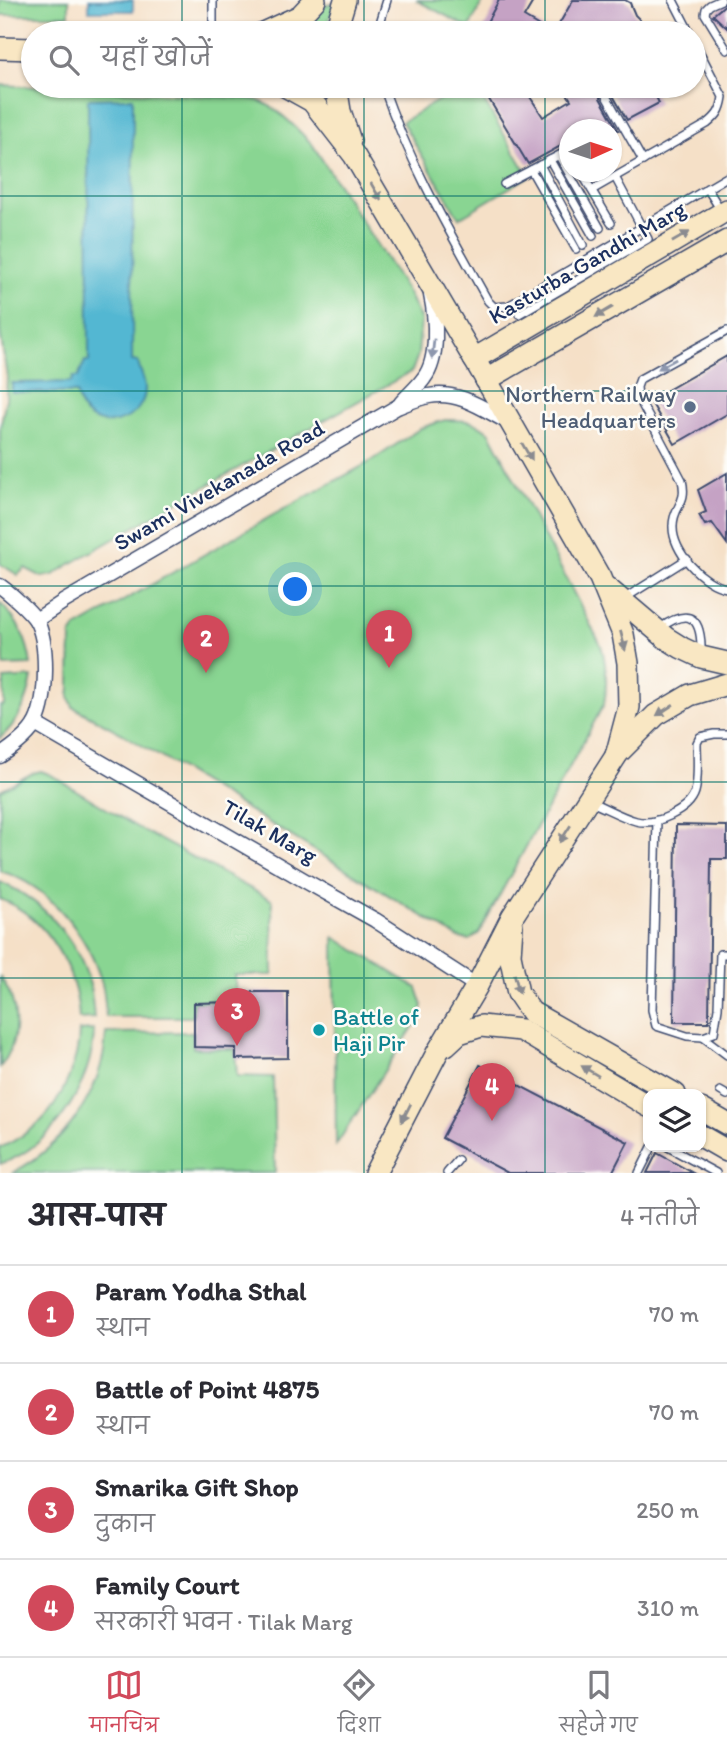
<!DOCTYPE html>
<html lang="hi">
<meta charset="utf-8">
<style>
body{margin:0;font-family:Itim,"Playpen Sans Deva",sans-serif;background:#f2f2f3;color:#2b2b33}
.controls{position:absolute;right:21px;bottom:21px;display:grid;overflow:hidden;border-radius:14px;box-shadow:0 2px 5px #0004}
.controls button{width:63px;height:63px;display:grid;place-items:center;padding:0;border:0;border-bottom:2px solid #e1e1e2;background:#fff;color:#2b2b33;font:35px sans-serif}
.compass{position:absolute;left:559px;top:119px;width:63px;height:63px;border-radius:50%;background:#fff;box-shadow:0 2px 5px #0004;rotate:87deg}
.you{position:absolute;left:296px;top:590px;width:24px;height:24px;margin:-18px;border:5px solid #fff;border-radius:50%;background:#1a73e8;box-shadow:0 0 0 10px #1a73e833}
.badge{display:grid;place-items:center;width:46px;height:46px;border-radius:50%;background:#d1495b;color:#fff;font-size:23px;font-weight:700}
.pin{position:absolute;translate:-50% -58px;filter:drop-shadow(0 2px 4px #0008)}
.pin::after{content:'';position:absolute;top:37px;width:24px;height:21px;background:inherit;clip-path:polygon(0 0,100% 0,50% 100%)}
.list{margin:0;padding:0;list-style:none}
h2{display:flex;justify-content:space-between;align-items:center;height:91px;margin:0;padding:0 28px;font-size:30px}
h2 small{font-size:23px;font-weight:400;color:#7c7c81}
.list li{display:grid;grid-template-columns:46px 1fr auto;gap:21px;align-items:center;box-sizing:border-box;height:98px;padding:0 28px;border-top:2px solid #e1e1e2}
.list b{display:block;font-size:26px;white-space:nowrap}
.list p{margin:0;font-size:23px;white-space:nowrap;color:#7c7c81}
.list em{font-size:23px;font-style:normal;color:#7c7c81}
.icon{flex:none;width:38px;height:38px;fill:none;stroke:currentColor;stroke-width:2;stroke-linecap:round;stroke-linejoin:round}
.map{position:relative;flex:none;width:727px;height:1173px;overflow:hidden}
.search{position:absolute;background:#fff;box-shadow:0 2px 5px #0004;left:21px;right:21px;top:21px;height:77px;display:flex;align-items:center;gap:18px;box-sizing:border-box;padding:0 24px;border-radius:38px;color:#7c7c81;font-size:26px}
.sheet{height:483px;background:#fff}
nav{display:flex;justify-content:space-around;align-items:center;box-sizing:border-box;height:98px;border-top:2px solid #e1e1e2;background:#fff;font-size:19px;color:#7c7c81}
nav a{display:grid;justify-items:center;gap:4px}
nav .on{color:#d1495b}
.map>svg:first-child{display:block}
.green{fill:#89d592;stroke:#528278;stroke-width:2}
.water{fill:#53b7d2;stroke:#377398;stroke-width:2}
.building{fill:#c5a2c4}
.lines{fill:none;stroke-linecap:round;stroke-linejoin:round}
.lane-casing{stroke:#3c4a6e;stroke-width:10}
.street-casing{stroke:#3c4a6e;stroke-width:17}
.secondary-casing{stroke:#3c4a6e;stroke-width:24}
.lane{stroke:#fff;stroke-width:7}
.street{stroke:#fff;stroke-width:14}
.secondary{stroke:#f9e7c3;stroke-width:21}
.oneway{fill:#8a8b90}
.oneway2{fill:#8d97ae}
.grid{fill:none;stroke:#0f766e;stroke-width:2;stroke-opacity:0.55}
.service-dot{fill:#5c6f8a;stroke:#fdfcf7;stroke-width:2.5}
.culture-dot{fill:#0f9aa8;stroke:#fdfcf7;stroke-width:2.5}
.labels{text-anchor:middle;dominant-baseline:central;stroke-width:5;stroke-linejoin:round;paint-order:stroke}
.street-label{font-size:23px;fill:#1b2f5e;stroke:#fdfcf7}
.service-label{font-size:23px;fill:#4e5e75;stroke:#fdfcf7;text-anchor:end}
.culture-label{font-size:23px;fill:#0d838f;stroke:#fdfcf7;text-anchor:start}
</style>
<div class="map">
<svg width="727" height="1173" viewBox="0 0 727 1173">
<rect width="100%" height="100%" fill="#fdfcf7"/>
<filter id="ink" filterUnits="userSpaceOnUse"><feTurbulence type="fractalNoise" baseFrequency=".0143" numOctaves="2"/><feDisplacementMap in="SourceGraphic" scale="14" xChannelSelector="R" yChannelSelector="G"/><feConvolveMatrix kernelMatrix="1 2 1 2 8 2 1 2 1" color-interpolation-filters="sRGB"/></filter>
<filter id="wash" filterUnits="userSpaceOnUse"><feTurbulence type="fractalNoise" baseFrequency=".00686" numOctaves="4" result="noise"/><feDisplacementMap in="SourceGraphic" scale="28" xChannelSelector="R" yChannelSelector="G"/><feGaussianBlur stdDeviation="1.57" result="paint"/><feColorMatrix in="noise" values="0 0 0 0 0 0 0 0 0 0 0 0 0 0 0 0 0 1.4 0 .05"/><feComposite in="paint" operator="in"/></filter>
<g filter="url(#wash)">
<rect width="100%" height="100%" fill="#f5e0c7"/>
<!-- green -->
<g class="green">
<rect x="0" y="0" width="69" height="15"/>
<path d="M416 0H484L469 28Z"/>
<path d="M336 2 324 33H283L316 14 325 5Z"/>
<path d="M0 85 242 98C247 99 253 99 259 101 277 107 298 130 312 144L408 293 421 320 418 355 412 371 178 502 72 563 53 575 42 577 25 568 18 575 0 564V429L6 399 7 377 0 331Z"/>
<path d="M462 86H475L529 176 459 218 402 122Z"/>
<path d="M445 420C464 420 474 419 490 433L601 645C607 666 608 683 604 704L479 933 470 940 459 938 123 734 73 707 69 697 70 687 71 635 76 628 273 515 370 462 421 428Z"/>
<path d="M0 603C18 620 28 640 31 665L4 666 3 637 0 636Z"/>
<path d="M32 677C28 702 19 722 0 738V706L4 705V679Z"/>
<path d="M41 771 51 775 140 829 272 900 273 975H235L236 1001 193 1002V1017H106C105 1006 105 995 102 984 89 936 49 885 0 871V790L33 773Z"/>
<path d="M0 882C43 900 78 940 90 985 92 996 93 1007 94 1018L79 1019C77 970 47 917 0 899Z"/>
<path d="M334 937 417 988 423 1006 419 1018 336 1145Z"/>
<path d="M0 977C20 1003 21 1041 0 1067Z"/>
<path d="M94 1030C93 1083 52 1148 0 1164V1148C15 1141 29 1132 41 1121 62 1101 79 1060 79 1031Z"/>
<path d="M193 1032V1048L235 1049 237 1076 273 1077 275 1173H12C64 1146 103 1093 106 1033Z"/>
</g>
<!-- water -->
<g class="water">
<rect x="89" y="0" width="44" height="11"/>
<path d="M133 98 132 361 138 362C139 370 145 378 145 388 146 417 106 435 85 413 80 408 78 399 76 393L12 392V383L72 382 73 377H78L85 361H89L88 99Z"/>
</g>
<g id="blocks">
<!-- building -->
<g class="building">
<path d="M499 0H534L524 17 551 33H481Z"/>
<path d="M573 0H625L630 3 635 15 653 33H554Z"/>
<path d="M727 3V28L713 15Z"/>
<path d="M481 86H523L543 117 571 100 562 86H651L659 103 627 120 611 92 608 90H604L600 94V98L618 130H570V141L528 164Z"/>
<path d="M727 356V414L675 444 650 400Z"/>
<path d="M727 473V544L712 523 705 525 699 515 706 512 698 490Z"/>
<path d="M676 825 727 826V859H711L709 1022H674Z"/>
<path d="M237 992H288V1058L236 1059V1048L194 1047V1003L237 1002Z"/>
<path d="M480 1065 628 1142 612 1173H508L442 1138Z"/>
<path d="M657 1153 693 1173H647Z"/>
</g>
</g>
</g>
<g filter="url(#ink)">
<use href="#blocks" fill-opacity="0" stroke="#3c4a6e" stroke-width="2"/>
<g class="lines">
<defs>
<g id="lane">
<path d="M673 0 690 33"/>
<path d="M721 0 710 5 706 9 705 14 727 50"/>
<path d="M213 33V0"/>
<path d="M377 33 387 0"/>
<path d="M383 86C409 162 449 231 488 301L494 307 508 306 727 177"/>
<path d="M606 96 643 161"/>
<path d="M559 156 600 228"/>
<path d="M550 160 593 236"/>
<path d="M540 165 583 245"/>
<path d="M531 170 576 249"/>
<path d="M581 172 611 223"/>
<path d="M504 184 569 150 570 151"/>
<path d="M707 188 720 209"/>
<path d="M592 190 707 124C717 116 721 111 723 97L694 41"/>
<path d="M519 314 648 239 615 177"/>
<path d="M727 331 640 379 637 387 638 397 682 480C688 505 673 505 673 526 672 551 703 585 727 588"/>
<path d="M625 598 687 559"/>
<path d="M660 628C691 606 702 619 701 653"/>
<path d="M591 802C606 808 621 817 636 821 655 826 689 811 695 792 699 778 697 757 697 743L700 737 714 734H727"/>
<path d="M657 820 652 1010 656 1026 687 1036 703 1037 714 1033 718 1008 720 954H727"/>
<path d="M703 1037 727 1055"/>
<path d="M720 1091 727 1095"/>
<path d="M668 1147 716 1173"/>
<path d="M447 1173 458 1160"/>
<path d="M639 1173 652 1147"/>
</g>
<g id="street">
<path d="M401 403C408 395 418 387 424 378 439 359 436 318 431 295"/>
<path d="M0 586C10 593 29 610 36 620 49 643 47 699 36 722 29 736 12 748 0 756"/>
<path d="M36 620 63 602 397 407C407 403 418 398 429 396 459 390 485 410 510 423"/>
<path d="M35 724 309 883 375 920 477 986"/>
</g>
<g id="secondary">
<path d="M263 33 300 16 315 0"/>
<path d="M335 33 345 0"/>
<path d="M0 48 33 49"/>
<path d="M285 86 312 101 354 155 480 369 600 578 623 634 628 663 629 707 616 756 512 917 477 986 437 1053 375 1173"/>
<path d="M336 86 340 111 350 141"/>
<path d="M474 359 727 210"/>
<path d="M486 380 727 241"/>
<path d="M607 588 666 638 682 648 701 657 727 663"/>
<path d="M616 755 656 715 690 695 727 684"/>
<path d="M512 926 510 955 518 993 531 1012 675 1094"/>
<path d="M446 1045 459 1033 481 1026 521 1030 648 1106"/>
<path d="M701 1109 727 1124"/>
<path d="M701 1136 727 1151"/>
</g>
</defs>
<!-- lane casing -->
<use href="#lane" class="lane-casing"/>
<!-- street casing -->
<use href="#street" class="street-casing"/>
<!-- secondary casing -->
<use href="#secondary" class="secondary-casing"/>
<!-- lane -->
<use href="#lane" class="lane"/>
<!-- street -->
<use href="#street" class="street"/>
<!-- secondary -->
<use href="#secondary" class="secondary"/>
</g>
<!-- one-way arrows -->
<defs><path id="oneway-solid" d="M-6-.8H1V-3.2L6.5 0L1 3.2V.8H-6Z" transform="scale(1.75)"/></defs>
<g class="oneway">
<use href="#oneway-solid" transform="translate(376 192) rotate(60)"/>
<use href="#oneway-solid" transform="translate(681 237) rotate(-30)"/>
<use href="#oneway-solid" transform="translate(604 312) rotate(150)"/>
<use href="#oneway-solid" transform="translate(527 452) rotate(60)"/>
<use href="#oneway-solid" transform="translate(623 641) rotate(76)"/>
<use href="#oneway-solid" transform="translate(665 710) rotate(147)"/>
<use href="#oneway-solid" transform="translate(565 834) rotate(123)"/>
<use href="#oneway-solid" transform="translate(517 984) rotate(75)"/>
<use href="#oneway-solid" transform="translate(590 1071) rotate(-149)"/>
<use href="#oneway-solid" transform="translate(406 1113) rotate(117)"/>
</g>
<g class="oneway2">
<use href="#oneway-solid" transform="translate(433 349) rotate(96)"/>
<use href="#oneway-solid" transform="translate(667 364) rotate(151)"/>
</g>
</g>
<!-- grid -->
<path class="grid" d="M182 0V33M364 0V33M545 0V33M182 86V1173M364 86V1173M545 86V1173M0 196H727M0 391H727M0 586H727M0 782H727M0 978H727"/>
<!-- markers -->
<circle class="service-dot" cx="690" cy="407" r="7"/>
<circle class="culture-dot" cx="319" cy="1030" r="7"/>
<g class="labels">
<!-- street labels -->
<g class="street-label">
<text transform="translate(587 262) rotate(-30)">Kasturba Gandhi Marg</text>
<text transform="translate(219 485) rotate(-30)">Swami Vivekanada Road</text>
<text transform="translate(270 831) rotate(30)">Tilak Marg</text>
</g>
<!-- service labels -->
<g class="service-label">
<text x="676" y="394">Northern Railway<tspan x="676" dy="26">Headquarters</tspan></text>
</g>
<!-- culture labels -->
<g class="culture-label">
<text x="333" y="1017">Battle of<tspan x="333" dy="26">Haji Pir</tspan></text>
</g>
</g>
</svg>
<div class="controls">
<button><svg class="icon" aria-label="layers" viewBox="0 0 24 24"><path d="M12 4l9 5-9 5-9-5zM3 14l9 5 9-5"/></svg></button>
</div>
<svg class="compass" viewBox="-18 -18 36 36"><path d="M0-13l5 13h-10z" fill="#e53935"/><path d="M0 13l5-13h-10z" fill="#7c7c81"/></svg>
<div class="you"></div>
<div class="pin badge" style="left:389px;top:668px">1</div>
<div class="pin badge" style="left:206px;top:673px">2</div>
<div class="pin badge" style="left:237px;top:1046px">3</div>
<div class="pin badge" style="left:492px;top:1121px">4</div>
<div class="search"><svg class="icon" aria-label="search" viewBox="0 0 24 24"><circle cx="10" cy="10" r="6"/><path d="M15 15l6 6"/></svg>यहाँ खोजें</div>
</div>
<section class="sheet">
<h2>आस-पास<small>4 नतीजे</small></h2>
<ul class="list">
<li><span class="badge">1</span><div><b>Param Yodha Sthal</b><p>स्थान</p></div><em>70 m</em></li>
<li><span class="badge">2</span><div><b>Battle of Point 4875</b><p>स्थान</p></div><em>70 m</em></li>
<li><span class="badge">3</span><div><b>Smarika Gift Shop</b><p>दुकान</p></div><em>250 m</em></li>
<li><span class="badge">4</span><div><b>Family Court</b><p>सरकारी भवन · Tilak Marg</p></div><em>310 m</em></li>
</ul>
</section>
<nav>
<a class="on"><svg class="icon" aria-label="map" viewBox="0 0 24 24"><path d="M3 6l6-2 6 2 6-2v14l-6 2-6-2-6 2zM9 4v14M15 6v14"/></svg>मानचित्र</a>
<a><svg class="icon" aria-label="directions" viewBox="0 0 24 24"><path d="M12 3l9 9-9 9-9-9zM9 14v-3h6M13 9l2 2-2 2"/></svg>दिशा</a>
<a><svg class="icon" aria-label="saved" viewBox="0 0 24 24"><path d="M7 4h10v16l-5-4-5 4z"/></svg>सहेजे गए</a>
</nav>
